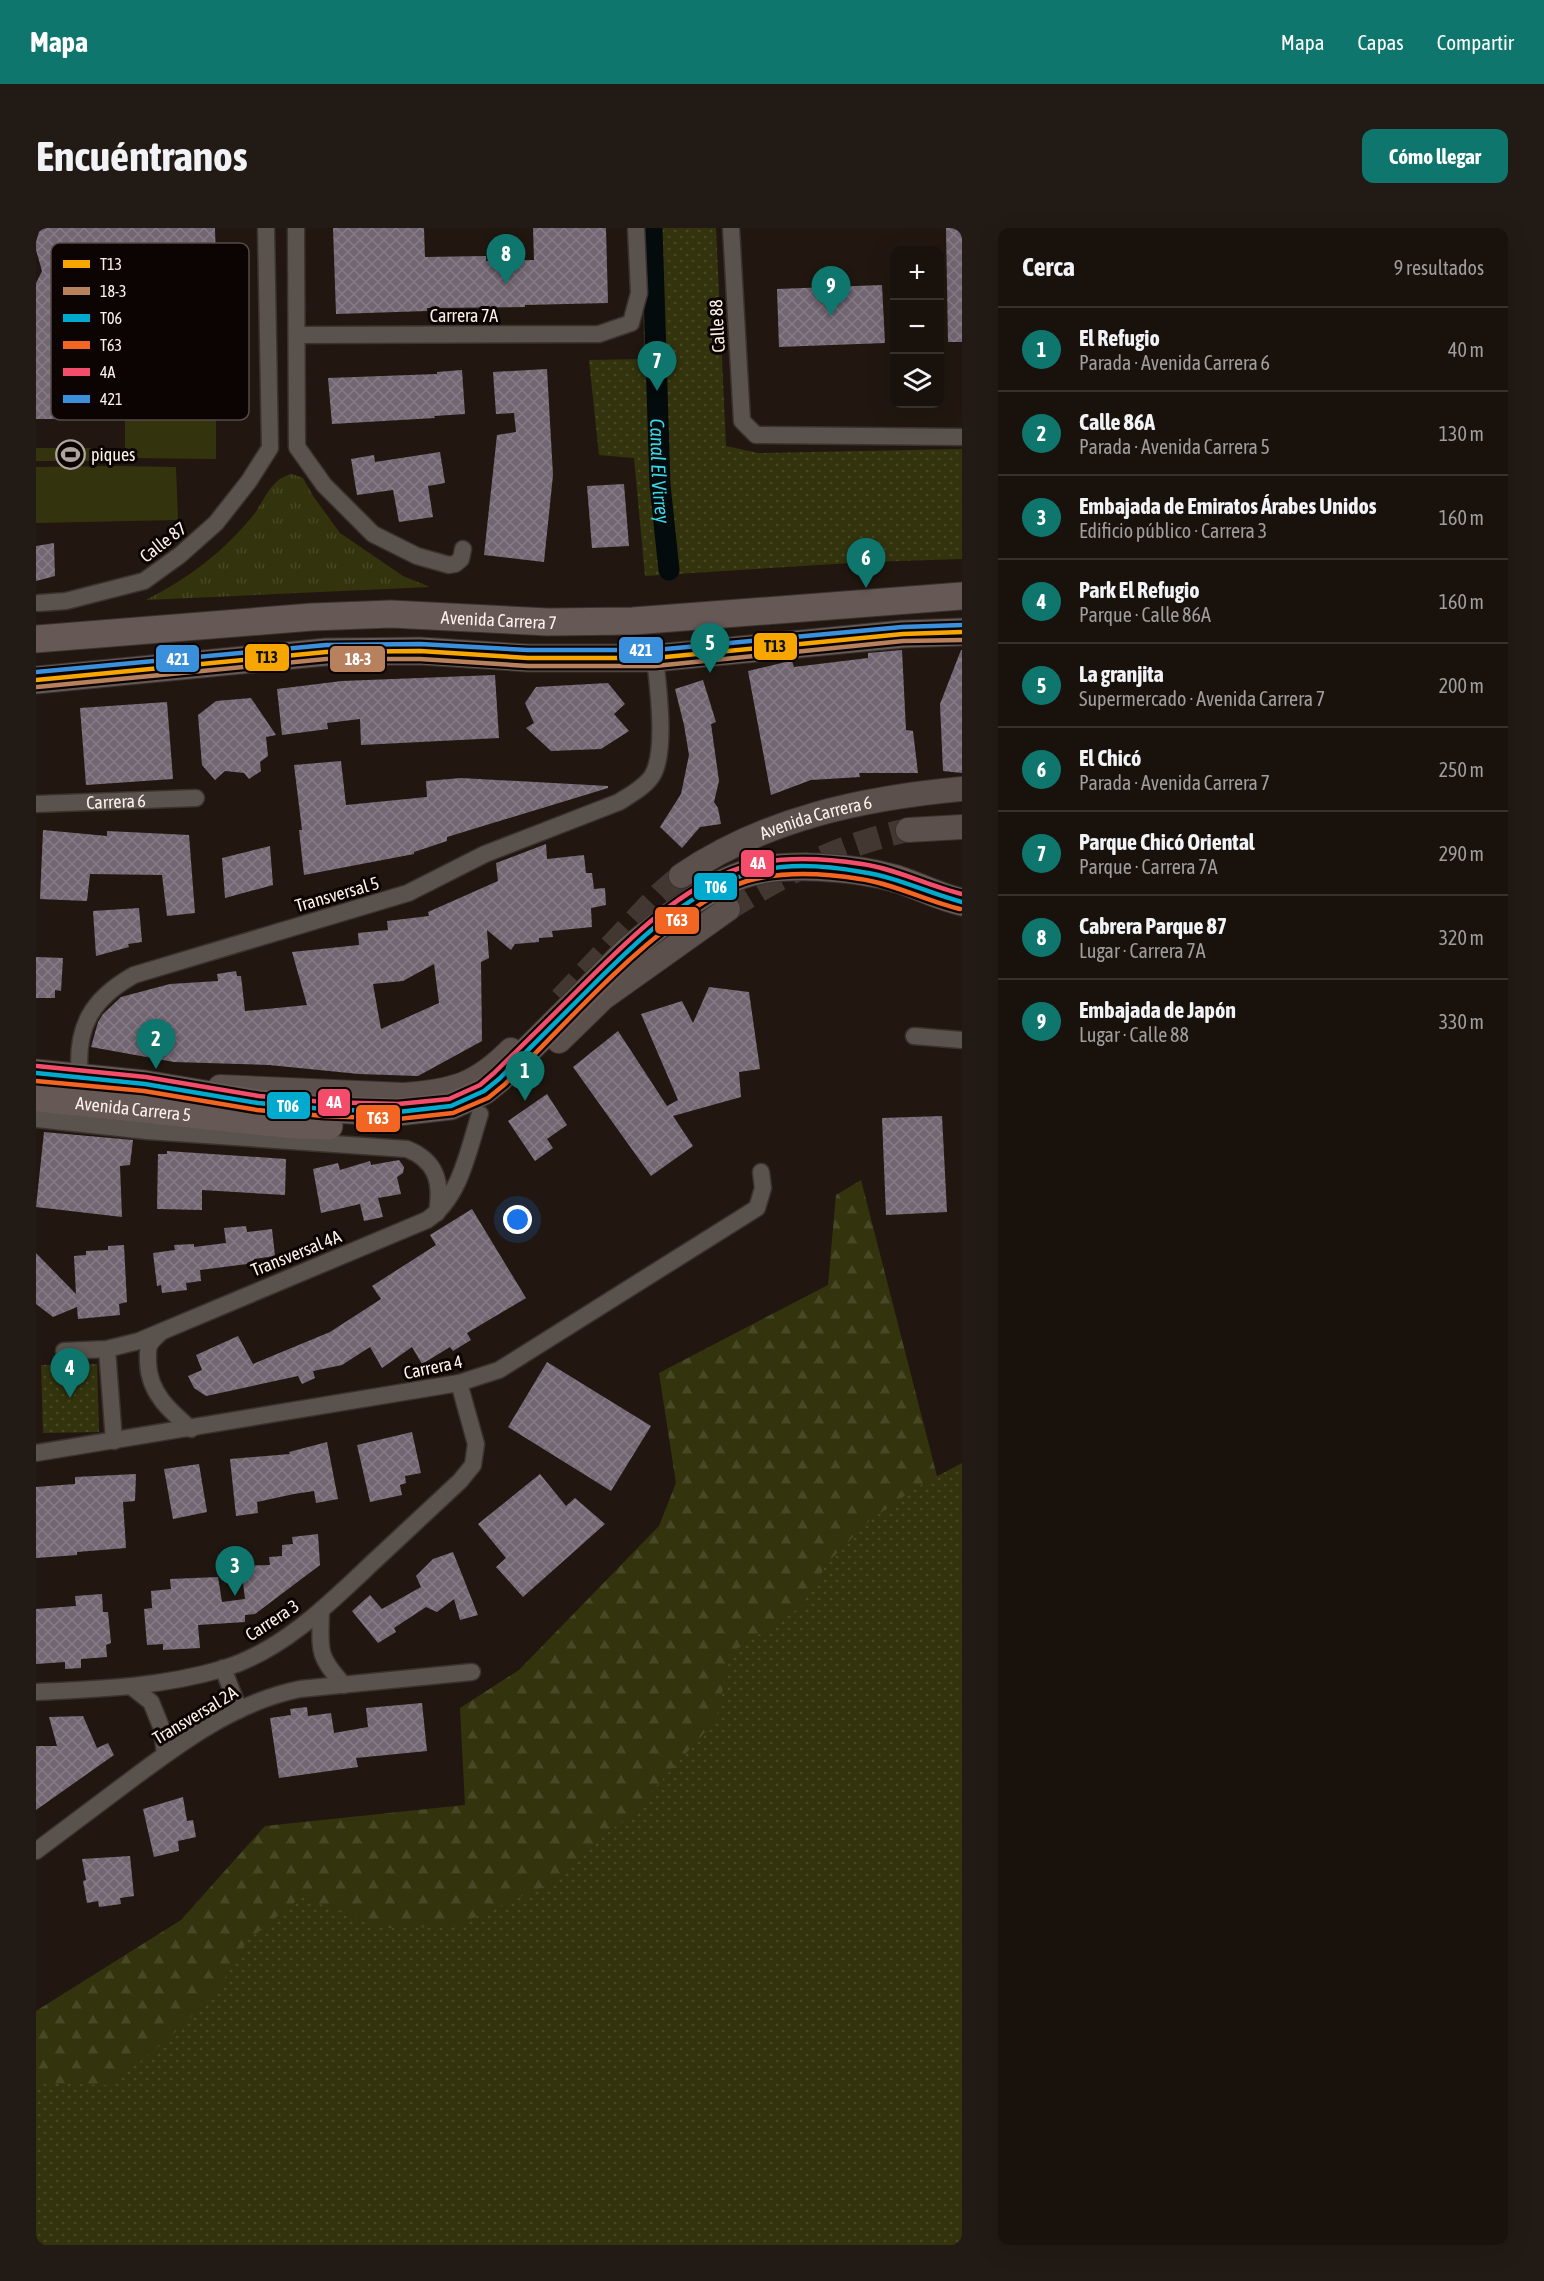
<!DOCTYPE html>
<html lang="es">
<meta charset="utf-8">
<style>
body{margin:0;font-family:"Asap Condensed",sans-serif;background:#221a15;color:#f1f3f6}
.controls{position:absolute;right:18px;top:18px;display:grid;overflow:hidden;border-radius:12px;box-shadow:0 6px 24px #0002}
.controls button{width:54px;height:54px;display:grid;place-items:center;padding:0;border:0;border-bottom:2px solid #37312d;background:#19110c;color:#f1f3f6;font:30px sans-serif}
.you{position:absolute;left:482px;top:992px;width:21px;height:21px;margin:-15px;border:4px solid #fff;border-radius:50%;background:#1a73e8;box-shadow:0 0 0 9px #1a73e833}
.badge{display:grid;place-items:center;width:39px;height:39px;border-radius:50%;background:#0f766e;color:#fff;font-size:20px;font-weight:700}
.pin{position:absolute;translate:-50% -50px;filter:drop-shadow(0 2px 3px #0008)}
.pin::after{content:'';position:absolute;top:32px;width:21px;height:18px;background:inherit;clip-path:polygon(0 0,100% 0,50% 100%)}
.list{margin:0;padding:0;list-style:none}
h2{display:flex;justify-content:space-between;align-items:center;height:78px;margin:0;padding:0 24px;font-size:26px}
h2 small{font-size:20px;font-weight:400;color:#9f9d9d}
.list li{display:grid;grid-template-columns:39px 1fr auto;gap:18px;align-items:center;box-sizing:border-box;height:84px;padding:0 24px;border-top:2px solid #37312d}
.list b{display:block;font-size:22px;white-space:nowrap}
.list p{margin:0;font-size:20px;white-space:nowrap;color:#9f9d9d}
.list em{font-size:20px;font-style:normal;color:#9f9d9d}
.icon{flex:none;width:33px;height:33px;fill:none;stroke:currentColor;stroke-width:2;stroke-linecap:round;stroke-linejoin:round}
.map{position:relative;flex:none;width:926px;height:2017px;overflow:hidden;border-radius:12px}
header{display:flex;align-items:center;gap:36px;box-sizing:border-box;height:84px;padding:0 30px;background:#0f766e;color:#fff}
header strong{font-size:28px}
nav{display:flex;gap:33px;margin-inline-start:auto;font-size:21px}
.intro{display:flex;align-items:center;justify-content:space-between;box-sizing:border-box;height:144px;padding:0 36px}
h1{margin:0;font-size:42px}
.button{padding:15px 27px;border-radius:12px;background:#0f766e;color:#fff;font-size:21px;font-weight:700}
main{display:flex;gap:36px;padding:0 36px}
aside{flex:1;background:#19110c;border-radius:12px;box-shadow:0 6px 24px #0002}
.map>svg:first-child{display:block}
.grass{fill:url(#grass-tufts)}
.forest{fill:url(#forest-firs)}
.park{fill:url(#park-dots)}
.garden{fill:#33340d}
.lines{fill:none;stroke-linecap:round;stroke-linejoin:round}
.canal{stroke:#030b0c;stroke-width:21}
.building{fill:url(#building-cross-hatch);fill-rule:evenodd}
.secondary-tunnel{stroke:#423831;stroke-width:24;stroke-dasharray:24 12;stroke-linecap:butt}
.street-casing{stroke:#3a322e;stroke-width:19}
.secondary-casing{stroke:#3a322e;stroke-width:26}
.primary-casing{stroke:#3a322e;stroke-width:29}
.street{stroke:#5a524c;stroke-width:16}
.secondary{stroke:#5c504c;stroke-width:24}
.primary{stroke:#655855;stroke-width:27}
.bus-1-casing{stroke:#0b0402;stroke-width:9}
.bus-2-casing{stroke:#0b0402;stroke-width:9}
.bus-3-casing{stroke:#0b0402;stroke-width:9}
.bus-4-casing{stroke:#0b0402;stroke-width:9}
.bus-5-casing{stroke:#0b0402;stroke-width:9}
.bus-6-casing{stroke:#0b0402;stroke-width:9}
.bus-1{stroke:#f7a600;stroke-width:4.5}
.bus-2{stroke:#b6815c;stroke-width:4.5}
.bus-3{stroke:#00a9ce;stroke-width:4.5}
.bus-4{stroke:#f26522;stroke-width:4.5}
.bus-5{stroke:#f44d6c;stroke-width:4.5}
.bus-6{stroke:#3a90db;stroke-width:4.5}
.labels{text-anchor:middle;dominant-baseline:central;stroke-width:6;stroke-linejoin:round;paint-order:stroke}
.street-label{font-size:18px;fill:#fdf2ea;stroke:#0b0402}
.poi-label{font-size:18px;fill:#fdf2ea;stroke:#0b0402;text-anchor:start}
.water-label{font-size:20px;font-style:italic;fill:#3bd6e6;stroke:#0b0402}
.key{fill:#0b0402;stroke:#544b48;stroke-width:1.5}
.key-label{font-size:16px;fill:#fdf2ea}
.line-badge{stroke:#0b0402;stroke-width:2}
.badge-label{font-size:16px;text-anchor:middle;font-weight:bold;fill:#fff}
.pale-badge-label{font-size:16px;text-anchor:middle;font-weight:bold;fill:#111}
</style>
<header>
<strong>Mapa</strong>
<nav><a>Mapa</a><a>Capas</a><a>Compartir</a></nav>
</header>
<div class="intro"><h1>Encuéntranos</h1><a class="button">Cómo llegar</a></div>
<main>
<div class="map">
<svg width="926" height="2017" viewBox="0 0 926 2017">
<defs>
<pattern id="grass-tufts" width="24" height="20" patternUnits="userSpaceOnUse" patternTransform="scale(1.5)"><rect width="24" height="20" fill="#33340d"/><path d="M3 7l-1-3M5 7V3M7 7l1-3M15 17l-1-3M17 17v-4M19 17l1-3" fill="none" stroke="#474825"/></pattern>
<pattern id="forest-firs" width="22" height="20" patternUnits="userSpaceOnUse" patternTransform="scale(1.5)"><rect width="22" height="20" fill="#33340d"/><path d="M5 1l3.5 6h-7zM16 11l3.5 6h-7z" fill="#474825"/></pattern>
<pattern id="park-dots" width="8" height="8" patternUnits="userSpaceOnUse" patternTransform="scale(1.5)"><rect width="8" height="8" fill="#33340d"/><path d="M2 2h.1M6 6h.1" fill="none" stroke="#474825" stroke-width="1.8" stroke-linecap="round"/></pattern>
<pattern id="building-cross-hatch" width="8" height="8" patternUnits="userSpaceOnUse" patternTransform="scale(1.5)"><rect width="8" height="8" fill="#726672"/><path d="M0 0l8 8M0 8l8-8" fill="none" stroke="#877c86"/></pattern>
</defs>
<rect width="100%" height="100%" fill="#211710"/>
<!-- grass -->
<path class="grass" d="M256 246 267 250 277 268 304 305 367 348 394 359 110 372C153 350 189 323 219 285 230 269 236 250 256 246Z"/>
<!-- forest -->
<path class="forest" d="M825 952 903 1256 926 2017H0V1783L145 1692 229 1598 429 1577 424 1480 483 1442 623 1298 640 1255 623 1145 792 1057 800 967Z"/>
<!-- park -->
<g class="park">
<path d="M604 0H680L690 218 722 225 926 221V331L831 334 609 348 598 230 563 227 553 132 609 131Z"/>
<path d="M61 1136 63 1204 7 1205 5 1137Z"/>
<path d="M926 1235V2017H0V1855L75 1857 132 1811 179 1766 210 1714 265 1669 348 1700 417 1699 509 1658 599 1582 680 1492 695 1425 765 1379 792 1334 833 1293 881 1259Z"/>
</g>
<!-- garden -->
<g class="garden">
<path d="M89 177 180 178V231L89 230Z"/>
<rect x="0" y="220" width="67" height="13"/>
<path d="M82 238 140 239 142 292 0 295V239Z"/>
</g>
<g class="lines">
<!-- canal -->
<path class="canal" id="s1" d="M616 0 624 257 633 342"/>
</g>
<!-- building -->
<g class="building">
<path d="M4 0H179L181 70 170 71 172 152 56 155 57 191H0V55L6 43 0 22V14ZM116 18 119 106 54 108 52 31H68V20Z"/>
<path d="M297 0H388L389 29 450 28V33L498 32 497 0H570L572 75 489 77V79L391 80V83L300 86Z"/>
<path d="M910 0H926V114H912Z"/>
<path d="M846 57 849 115 743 119 741 61Z"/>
<path d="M511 141 517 247 508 334 448 327 461 207 480 204 478 185 460 186 457 144Z"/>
<path d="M426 142 429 186 398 188 399 190 296 196 292 150 401 146V144Z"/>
<path d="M404 224 409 255 392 258 397 289 363 294 357 262 321 267 315 231 338 227 339 234Z"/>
<path d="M588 256 593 318 556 320 551 258Z"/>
<path d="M18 315 19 348 0 353V318Z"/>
<path d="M866 422 870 502 877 503 882 545H823L824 549 775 552 735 567 712 443 754 433H756L758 439 832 430V425Z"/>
<path d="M925 422H926V545L907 543 904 476Z"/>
<path d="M459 447 463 510 325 517 324 491 291 495 292 501 246 507 241 461 306 453Z"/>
<path d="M667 452 680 494 675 496 683 553 678 574 682 580 685 596 664 599 646 620 624 599 645 566 653 527 648 497 639 461Z"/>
<path d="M572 455 589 476 578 486 593 503 565 521 515 523 490 500 498 495 489 475 500 459Z"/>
<path d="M215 470 240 507 230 509 232 528 224 534 225 543 213 551 208 545 189 543 179 552 166 537 162 487 180 473Z"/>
<path d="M131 474 137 551 50 557 44 480Z"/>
<path d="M305 533 310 577 391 569 390 553 425 550 572 558V560L411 609V613L378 624V626L268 647 263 602H266L258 537Z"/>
<path d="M7 602 71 608V603L153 607 159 685 131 688 126 647 54 646 51 673 4 671Z"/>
<path d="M510 616 511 631 548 627 550 645H556L558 661 569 660 570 677 555 680 556 699 516 703 517 709 503 710V714L479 716 475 722 451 702 453 730 445 734 446 813 382 848 323 846 233 837 138 834 55 819 62 794 67 786 85 769 134 756 182 753 181 746 200 743 201 748H205L209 783 271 777 256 724 323 717 322 705 352 702 351 693 393 688 392 684 462 653 460 635ZM398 736 403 775 345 801 337 756 367 753Z"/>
<path d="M234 618 237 657 189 670 186 630Z"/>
<path d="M103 680 106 714 92 716 93 719 60 728 57 683Z"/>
<path d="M0 729 27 730 25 763 19 762V770H0Z"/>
<path d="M673 759 713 764 724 841 703 844 705 869 637 888 657 918 615 948 537 839 582 803 631 878 642 872 605 786 646 773 657 795Z"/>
<path d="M511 866 531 897 511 911 517 920 499 933 472 893Z"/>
<path d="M906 888 911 984 850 987 846 890Z"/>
<path d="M8 904 97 912 94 937 84 938 86 989 0 979Z"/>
<path d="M131 923 250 931 249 967 166 962V982L121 981 122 926H131Z"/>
<path d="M363 932 368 939 367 945 361 949 365 966 342 970 347 989 328 993 324 976 285 985 277 941 302 935 304 942 334 933 335 937Z"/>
<path d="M436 981 490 1070 431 1105 435 1112 417 1123 414 1119 386 1136 376 1119 346 1140 334 1119 306 1137 277 1143 279 1150 266 1156 262 1148 170 1168 158 1160 152 1148 166 1142 160 1127 202 1108 217 1136 294 1104 345 1071 336 1058 400 1017 394 1007Z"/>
<path d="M210 998 211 1004 236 1001 239 1028 218 1031 219 1035 164 1042 165 1053 150 1055 151 1062 126 1065 125 1057 121 1058 117 1025 139 1022 138 1017 158 1016V1019L190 1015 188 1000Z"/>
<path d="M88 1017 91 1074 83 1076 84 1087 42 1091 41 1079 17 1089 0 1076V1025L40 1066 38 1028 50 1027V1023L72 1022V1018Z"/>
<path d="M511 1134 615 1198 575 1263 472 1199Z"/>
<path d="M376 1204 385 1245 369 1248 370 1255 364 1257 366 1267 334 1274 321 1217Z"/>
<path d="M291 1214 302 1271 280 1275 278 1263 258 1266 221 1274 222 1285 200 1288 194 1231 254 1226 253 1224Z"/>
<path d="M163 1236 171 1284 137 1291 128 1241Z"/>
<path d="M100 1246 99 1273 87 1274 90 1320 41 1324V1327L0 1330V1259L39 1256V1249Z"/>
<path d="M504 1246 530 1278 539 1270 569 1296 487 1369 460 1339 470 1330 442 1296Z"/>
<path d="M282 1306 284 1337 219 1386 209 1387V1394L162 1397 164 1420 127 1422V1416L111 1417 108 1381 116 1380 115 1363 135 1361 134 1351 182 1349 186 1374 209 1371 205 1338 234 1337 233 1329 246 1328V1317L257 1316 256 1309Z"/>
<path d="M417 1324 442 1387 424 1392 418 1371 401 1384 390 1379 358 1400 360 1404 342 1415 316 1383 334 1367 346 1381 385 1359 380 1348 397 1331Z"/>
<path d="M66 1366 67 1384H72L75 1415 70 1417 71 1429 45 1431V1440L29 1441V1434L0 1436V1381L40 1378 39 1368Z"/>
<path d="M386 1475 391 1523 320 1530 322 1539 243 1550 234 1490 255 1487 254 1481 271 1479 272 1488 295 1485 298 1505 332 1499 330 1480Z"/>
<path d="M47 1488 61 1520 72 1515 78 1527 0 1582V1518H21L13 1489Z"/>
<path d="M147 1569 151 1593 157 1592 160 1609 142 1613 143 1623 118 1629 107 1581Z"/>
<path d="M94 1628 98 1668 84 1670 85 1676 63 1679 62 1673 51 1675 47 1653 50 1652 46 1631Z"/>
</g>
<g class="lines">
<!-- secondary-tunnel -->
<g class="secondary-tunnel">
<path d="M692 681C749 645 806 616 872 602"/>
<path d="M525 771 624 666 645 648"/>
</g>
<defs>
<g id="street">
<path d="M260 0 261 219 288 257 337 306 381 328 413 337 419 336 425 331 427 321"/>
<path d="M695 0 706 193 720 207 926 209"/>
<path d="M261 107 563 106 595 95 603 65 600 0"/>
<path d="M3 375 30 373 108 353 144 327 180 295 213 253 234 220 230 0"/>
<path id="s2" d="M0 576 160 570"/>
<path d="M878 808 926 812"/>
<path d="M44 849C39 800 55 771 98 747L372 665 449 626 583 574C594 567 609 559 616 548 631 525 622 458 619 430"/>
<path d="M0 891 111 903 371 921C401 933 406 955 401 985"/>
<path d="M124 1105C121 1108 116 1112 114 1116 111 1121 112 1129 112 1135 113 1165 134 1183 155 1201"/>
<path d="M71 1121 78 1213"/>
<path d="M28 1123 71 1121 103 1113 391 992C425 969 432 922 444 886"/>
<path d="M0 1225 423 1155 463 1142 721 980 727 960 725 944"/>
<path d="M285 1384C284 1422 281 1428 308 1457"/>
<path d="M187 1440 203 1482"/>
<path d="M96 1459 115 1474 126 1501 129 1526"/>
<path d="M0 1464C63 1461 125 1459 186 1441 244 1424 291 1378 334 1337 364 1309 394 1281 424 1253L437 1237 440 1216 423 1155"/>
<path d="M0 1623C31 1600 61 1577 92 1554 144 1515 199 1474 264 1461L436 1444"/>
</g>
<g id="secondary">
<path d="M872 602 926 599"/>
<path id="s3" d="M645 648C728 591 827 570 926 561"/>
<path d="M523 813 567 770 692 681"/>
<path d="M184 859 368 867C417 863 439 858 475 822"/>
</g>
<g id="primary">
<path id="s4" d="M0 411 276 389 355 386 512 394 597 393 926 368"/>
<path d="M0 452 290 424 384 423 492 430H619L867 406 926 404"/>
<path d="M0 845 109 856 222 875 288 881 362 884 415 878 448 863 463 851 591 723C622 697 668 660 706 647 746 633 820 639 861 651 883 658 903 669 926 674"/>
<path id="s5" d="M0 870 257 897 293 898"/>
</g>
</defs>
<!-- street casing -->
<use href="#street" class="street-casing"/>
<!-- secondary casing -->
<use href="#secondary" class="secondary-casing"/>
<!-- primary casing -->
<use href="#primary" class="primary-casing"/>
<!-- street -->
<use href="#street" class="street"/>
<!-- secondary -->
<use href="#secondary" class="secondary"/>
<!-- primary -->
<use href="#primary" class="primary"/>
<defs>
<path id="bus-1" d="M0 452 290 424 384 423 492 430H619L867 406 926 404"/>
<path id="bus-2" d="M1 459 290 431H384L492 438H619L867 413 926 412"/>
<path id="bus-3" d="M0 845 109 856 222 875 288 881 362 884 415 878 448 863 463 851C491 823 519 795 547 767 592 722 642 670 705 648 742 634 788 637 826 644 861 649 892 665 926 674"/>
<path id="bus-4" d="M0 853 108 863 221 882 288 888 362 891 417 885 452 870 468 857C525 801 578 739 643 691 664 676 686 661 711 653 747 643 787 645 824 651 859 656 890 673 924 681"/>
<path id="bus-5" d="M1 838 110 849 223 868 288 874 362 876 413 871 444 857 458 845C486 818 514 790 542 762 587 717 642 660 704 640 742 627 787 630 826 636 861 641 892 658 926 666"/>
<path id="bus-6" d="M0 444 290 417 384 416 492 422H619L866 399 926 397"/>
</defs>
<!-- bus-1 casing -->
<use href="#bus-1" class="bus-1-casing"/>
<!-- bus-2 casing -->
<use href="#bus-2" class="bus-2-casing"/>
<!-- bus-3 casing -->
<use href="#bus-3" class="bus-3-casing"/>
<!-- bus-4 casing -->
<use href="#bus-4" class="bus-4-casing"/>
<!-- bus-5 casing -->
<use href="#bus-5" class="bus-5-casing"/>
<!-- bus-6 casing -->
<use href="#bus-6" class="bus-6-casing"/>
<!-- bus-1 -->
<use href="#bus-1" class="bus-1"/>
<!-- bus-2 -->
<use href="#bus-2" class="bus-2"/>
<!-- bus-3 -->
<use href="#bus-3" class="bus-3"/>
<!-- bus-4 -->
<use href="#bus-4" class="bus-4"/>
<!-- bus-5 -->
<use href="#bus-5" class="bus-5"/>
<!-- bus-6 -->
<use href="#bus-6" class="bus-6"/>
</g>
<!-- icons -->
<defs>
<symbol id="stadium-ring" viewBox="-11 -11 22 22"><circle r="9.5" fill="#0b0402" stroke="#b0a59e" stroke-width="1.5"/><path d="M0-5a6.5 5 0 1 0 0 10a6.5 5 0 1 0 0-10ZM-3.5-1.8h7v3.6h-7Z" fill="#b0a59e"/></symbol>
</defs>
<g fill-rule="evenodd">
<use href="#stadium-ring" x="18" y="210" width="33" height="33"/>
</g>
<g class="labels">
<!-- street labels -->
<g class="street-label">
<text x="428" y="87">Carrera 7A</text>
<text transform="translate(681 98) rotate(-93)">Calle 88</text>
<text transform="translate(127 314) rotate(-38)">Calle 87</text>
<text stroke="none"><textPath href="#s4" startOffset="464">Avenida Carrera 7</textPath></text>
<text stroke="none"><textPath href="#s2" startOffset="80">Carrera 6</textPath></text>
<text stroke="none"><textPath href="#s3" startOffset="148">Avenida Carrera 6</textPath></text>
<text transform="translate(301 666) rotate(-16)">Transversal 5</text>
<text stroke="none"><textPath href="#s5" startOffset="98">Avenida Carrera 5</textPath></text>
<text transform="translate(260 1025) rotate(-22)">Transversal 4A</text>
<text transform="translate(397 1139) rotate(-12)">Carrera 4</text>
<text transform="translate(236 1392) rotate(-33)">Carrera 3</text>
<text transform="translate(159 1487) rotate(-31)">Transversal 2A</text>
</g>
<!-- poi labels -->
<g class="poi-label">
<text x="55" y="226">piques</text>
</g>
<!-- water labels -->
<g class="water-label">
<text stroke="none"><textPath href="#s1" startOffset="243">Canal El Virrey</textPath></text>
</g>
</g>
<!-- legend -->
<rect x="15" y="15" width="198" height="177" rx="9" class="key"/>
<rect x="27" y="32" width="27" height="8" fill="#f7a600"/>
<rect x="27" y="59" width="27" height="8" fill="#b6815c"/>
<rect x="27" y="86" width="27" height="8" fill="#00a9ce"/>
<rect x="27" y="113" width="27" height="8" fill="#f26522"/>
<rect x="27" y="140" width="27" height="8" fill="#f44d6c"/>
<rect x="27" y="167" width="27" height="8" fill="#3a90db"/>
<g class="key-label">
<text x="64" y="42">T13</text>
<text x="64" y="69">18-3</text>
<text x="64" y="96">T06</text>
<text x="64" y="123">T63</text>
<text x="64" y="150">4A</text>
<text x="64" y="177">421</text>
</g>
<g class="line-badge">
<rect x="717" y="404" width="45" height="29" rx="6" fill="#f7a600"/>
<rect x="582" y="408" width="46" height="28" rx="6" fill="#3a90db"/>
<rect x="208" y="415" width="46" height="29" rx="6" fill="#f7a600"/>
<rect x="119" y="416" width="45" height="29" rx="6" fill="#3a90db"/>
<rect x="293" y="417" width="57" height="28" rx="6" fill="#b6815c"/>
<rect x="704" y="621" width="35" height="29" rx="6" fill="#f44d6c"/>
<rect x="657" y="644" width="45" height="29" rx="6" fill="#00a9ce"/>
<rect x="618" y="678" width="46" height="29" rx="6" fill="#f26522"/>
<rect x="281" y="860" width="34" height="29" rx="6" fill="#f44d6c"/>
<rect x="230" y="863" width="45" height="29" rx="6" fill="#00a9ce"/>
<rect x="319" y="876" width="46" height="29" rx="6" fill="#f26522"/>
</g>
<g class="badge-label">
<text x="605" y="428">421</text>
<text x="142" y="437">421</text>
<text x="322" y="437">18-3</text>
<text x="722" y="641">4A</text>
<text x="680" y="665">T06</text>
<text x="641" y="698">T63</text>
<text x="298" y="880">4A</text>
<text x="252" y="884">T06</text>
<text x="342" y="896">T63</text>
</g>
<g class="pale-badge-label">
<text x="739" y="424">T13</text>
<text x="231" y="435">T13</text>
</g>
</svg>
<div class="controls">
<button>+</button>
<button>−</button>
<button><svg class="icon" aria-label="layers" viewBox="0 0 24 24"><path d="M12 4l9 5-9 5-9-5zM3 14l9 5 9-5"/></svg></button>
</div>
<div class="you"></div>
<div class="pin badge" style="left:489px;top:873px">1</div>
<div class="pin badge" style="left:120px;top:841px">2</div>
<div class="pin badge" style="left:199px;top:1368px">3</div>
<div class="pin badge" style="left:34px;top:1170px">4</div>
<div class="pin badge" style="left:674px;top:445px">5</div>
<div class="pin badge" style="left:830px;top:360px">6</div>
<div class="pin badge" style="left:621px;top:163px">7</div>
<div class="pin badge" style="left:470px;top:56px">8</div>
<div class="pin badge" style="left:795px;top:88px">9</div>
</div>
<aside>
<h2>Cerca<small>9 resultados</small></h2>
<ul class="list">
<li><span class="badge">1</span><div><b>El Refugio</b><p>Parada · Avenida Carrera 6</p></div><em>40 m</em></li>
<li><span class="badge">2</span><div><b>Calle 86A</b><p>Parada · Avenida Carrera 5</p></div><em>130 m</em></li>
<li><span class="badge">3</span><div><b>Embajada de Emiratos Árabes Unidos</b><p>Edificio público · Carrera 3</p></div><em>160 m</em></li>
<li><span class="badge">4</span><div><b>Park El Refugio</b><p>Parque · Calle 86A</p></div><em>160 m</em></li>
<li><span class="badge">5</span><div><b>La granjita</b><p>Supermercado · Avenida Carrera 7</p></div><em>200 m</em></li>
<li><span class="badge">6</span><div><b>El Chicó</b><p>Parada · Avenida Carrera 7</p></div><em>250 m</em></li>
<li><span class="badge">7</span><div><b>Parque Chicó Oriental</b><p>Parque · Carrera 7A</p></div><em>290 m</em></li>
<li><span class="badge">8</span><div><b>Cabrera Parque 87</b><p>Lugar · Carrera 7A</p></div><em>320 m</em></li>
<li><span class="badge">9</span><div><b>Embajada de Japón</b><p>Lugar · Calle 88</p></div><em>330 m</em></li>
</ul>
</aside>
</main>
